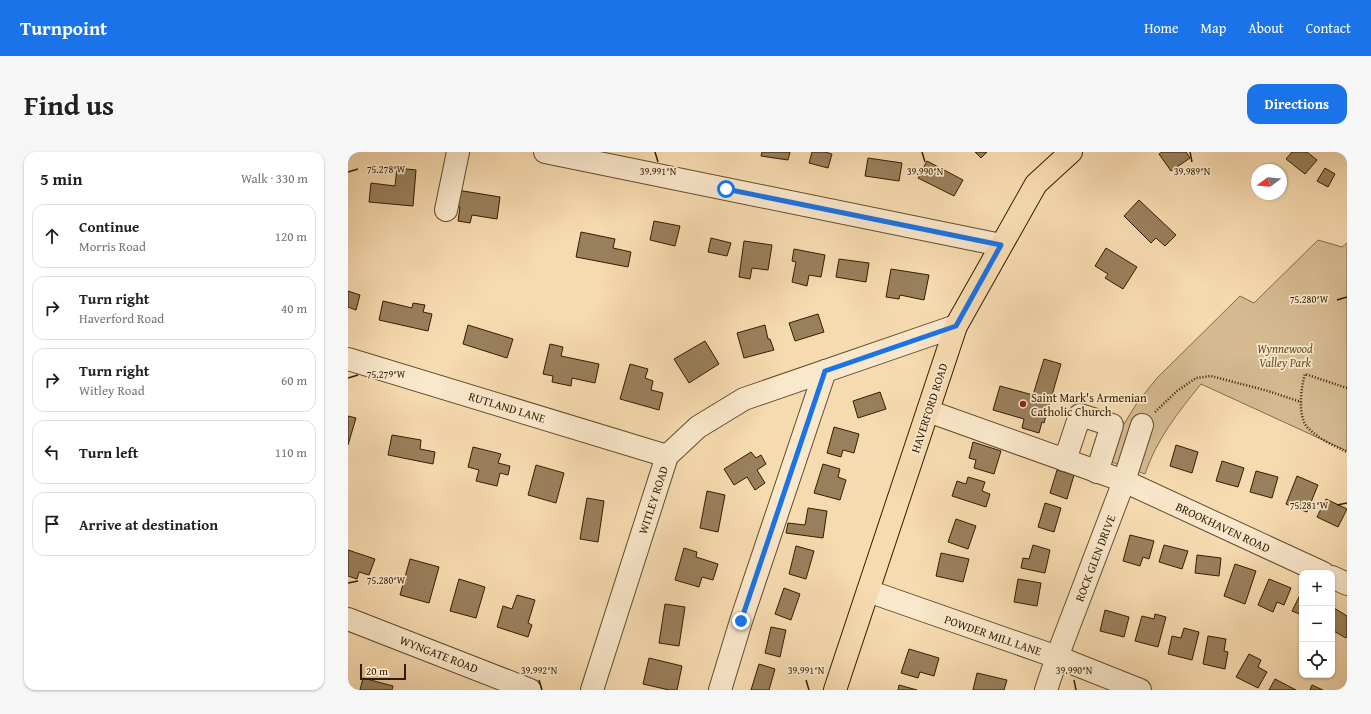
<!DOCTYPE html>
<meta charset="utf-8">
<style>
body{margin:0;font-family:"Gentium Book Plus",serif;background:#f6f6f6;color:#202124}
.controls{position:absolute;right:12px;bottom:12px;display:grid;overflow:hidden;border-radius:8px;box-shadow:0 1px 3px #0004}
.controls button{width:36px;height:36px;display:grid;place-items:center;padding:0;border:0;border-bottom:1px solid #e0e0e0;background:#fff;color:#202124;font:20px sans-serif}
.compass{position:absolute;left:903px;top:12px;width:36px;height:36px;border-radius:50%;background:#fff;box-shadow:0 1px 3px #0004;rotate:254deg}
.scale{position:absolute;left:12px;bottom:10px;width:46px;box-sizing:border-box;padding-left:4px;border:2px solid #331d00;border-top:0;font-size:11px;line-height:14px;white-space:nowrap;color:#331d00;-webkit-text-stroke:3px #fae8cc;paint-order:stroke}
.stop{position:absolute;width:12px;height:12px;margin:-9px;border:3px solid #1a73e8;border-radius:50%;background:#fff}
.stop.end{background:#1a73e8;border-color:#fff;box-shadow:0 1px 4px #0008}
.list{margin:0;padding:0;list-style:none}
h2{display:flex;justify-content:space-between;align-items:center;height:52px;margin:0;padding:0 16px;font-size:17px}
h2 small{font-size:13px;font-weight:400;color:#757577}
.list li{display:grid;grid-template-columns:26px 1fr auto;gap:12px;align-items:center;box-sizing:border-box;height:64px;margin:0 8px 8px;padding:0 8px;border:1px solid #e0e0e0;border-radius:12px}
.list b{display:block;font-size:15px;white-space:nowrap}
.list p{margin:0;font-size:13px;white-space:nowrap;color:#757577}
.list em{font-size:13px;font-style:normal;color:#757577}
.icon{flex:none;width:22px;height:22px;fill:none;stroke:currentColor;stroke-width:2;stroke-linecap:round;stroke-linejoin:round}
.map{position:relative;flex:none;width:999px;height:538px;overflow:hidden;border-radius:12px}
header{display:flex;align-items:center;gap:24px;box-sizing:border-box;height:56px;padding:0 20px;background:#1a73e8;color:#fff}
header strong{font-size:19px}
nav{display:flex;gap:22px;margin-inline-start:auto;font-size:14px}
.intro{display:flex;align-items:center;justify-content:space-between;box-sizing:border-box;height:96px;padding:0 24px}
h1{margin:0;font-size:28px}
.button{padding:10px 18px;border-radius:12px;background:#1a73e8;color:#fff;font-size:14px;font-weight:700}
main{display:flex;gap:24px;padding:0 24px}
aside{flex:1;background:#fff;border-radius:12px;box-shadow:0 1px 3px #0004}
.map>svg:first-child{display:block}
.green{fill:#d6bb92;stroke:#846c49}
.building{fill:#99805c;stroke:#331d00}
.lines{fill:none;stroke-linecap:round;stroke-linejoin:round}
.minor-casing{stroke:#644c2c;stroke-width:24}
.major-casing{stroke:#331d00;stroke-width:24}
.path{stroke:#331d00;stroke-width:2.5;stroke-dasharray:1 2;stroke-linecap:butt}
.minor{stroke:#fae8cc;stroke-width:22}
.major{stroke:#f7dbb0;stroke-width:22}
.route{stroke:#1a73e8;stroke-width:5}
.ticks{fill:none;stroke:#331d00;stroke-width:1.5}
.poi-dot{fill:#8f2418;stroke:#fae8cc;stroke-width:1.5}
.labels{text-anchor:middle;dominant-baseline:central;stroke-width:3.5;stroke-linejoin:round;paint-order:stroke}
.park-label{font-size:12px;font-style:italic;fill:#644c2c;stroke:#fae8cc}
.poi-label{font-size:12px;fill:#331d00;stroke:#fae8cc;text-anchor:start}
.street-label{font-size:12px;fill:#331d00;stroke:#fae8cc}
.ticks-label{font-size:10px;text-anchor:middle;fill:#331d00;stroke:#fae8cc;stroke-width:3.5;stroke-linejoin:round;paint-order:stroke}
</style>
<header>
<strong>Turnpoint</strong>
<nav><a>Home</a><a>Map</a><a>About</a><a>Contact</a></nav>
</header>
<div class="intro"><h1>Find us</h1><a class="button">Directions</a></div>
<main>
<aside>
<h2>5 min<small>Walk · 330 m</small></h2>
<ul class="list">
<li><svg class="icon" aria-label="ahead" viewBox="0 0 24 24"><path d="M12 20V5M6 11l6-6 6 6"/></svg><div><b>Continue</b><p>Morris Road</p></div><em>120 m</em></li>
<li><svg class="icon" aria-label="right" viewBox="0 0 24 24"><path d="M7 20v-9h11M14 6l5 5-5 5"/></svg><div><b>Turn right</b><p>Haverford Road</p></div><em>40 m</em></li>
<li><svg class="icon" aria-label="right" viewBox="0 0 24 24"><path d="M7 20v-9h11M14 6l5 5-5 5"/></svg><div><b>Turn right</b><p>Witley Road</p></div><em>60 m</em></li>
<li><svg class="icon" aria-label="left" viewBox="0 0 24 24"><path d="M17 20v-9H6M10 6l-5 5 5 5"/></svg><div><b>Turn left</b></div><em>110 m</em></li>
<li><svg class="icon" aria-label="arrive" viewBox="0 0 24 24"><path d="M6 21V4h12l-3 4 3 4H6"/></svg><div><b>Arrive at destination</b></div></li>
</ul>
</aside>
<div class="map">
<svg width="999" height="538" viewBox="0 0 999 538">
<rect width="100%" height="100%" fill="#f7dbb0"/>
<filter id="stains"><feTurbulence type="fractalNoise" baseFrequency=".005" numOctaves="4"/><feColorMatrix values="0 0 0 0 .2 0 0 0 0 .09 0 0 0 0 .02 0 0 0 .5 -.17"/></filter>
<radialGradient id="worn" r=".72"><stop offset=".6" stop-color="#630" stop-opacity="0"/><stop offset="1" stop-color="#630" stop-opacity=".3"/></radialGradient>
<!-- green -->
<path class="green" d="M970 88 994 95 999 91V299L853 232C831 259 808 288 797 322L758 308 774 275 789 251 809 226 892 144 906 151Z"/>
<!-- building -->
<g class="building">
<path d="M414 0H442L440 8 413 4Z"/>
<path d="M464 0H477L484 2 480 16 461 11Z"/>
<path d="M627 0H639L633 6Z"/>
<path d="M814 0H838L842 6 823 19 811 2Z"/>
<path d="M944 0H959L969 8 957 22 938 7Z"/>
<path d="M520 6 554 11 551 29 517 24Z"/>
<path d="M579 9 615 28 606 44 570 26Z"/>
<path d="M49 16 68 18 65 54 21 50 23 31 47 34Z"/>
<path d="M977 16 987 22 980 35 969 29Z"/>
<path d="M109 38 152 45 149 67 124 63 122 71 110 69 112 55 106 54Z"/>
<path d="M791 48 828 83 817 94 808 86 803 91 776 64Z"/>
<path d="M306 69 332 74 327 94 302 88Z"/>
<path d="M233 80 267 87 265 96 283 100 280 115 228 105Z"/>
<path d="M363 86 383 91 379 104 360 100Z"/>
<path d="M396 89 424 93 420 118 404 116 402 127 391 125Z"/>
<path d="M758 96 789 115 775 137 757 126 760 122 747 114Z"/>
<path d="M446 97 477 103 473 125 461 123 459 134 444 130 448 110 444 109Z"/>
<path d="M491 107 521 111 518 130 488 125Z"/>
<path d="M543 117 581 123 576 148 552 143 551 147 538 145Z"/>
<path d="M0 139 12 143 8 158 0 155Z"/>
<path d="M35 149 64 156 65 151 77 153 75 160 84 162 80 179 31 168Z"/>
<path d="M470 162 476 180 447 189 441 171Z"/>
<path d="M120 173 165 187 159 206 115 192Z"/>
<path d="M417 173 420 187H422L426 198 396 206 389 181Z"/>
<path d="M357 189 371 212 341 231 326 207Z"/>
<path d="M202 192 215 195 213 204 251 212 247 231 224 226 223 234 204 230 205 224 195 222Z"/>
<path d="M696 207 713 212 696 271 694 270 691 281 674 276 676 267 645 258 652 234 685 243Z"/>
<path d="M282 212 300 217 297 226 305 229 303 238 315 241 311 258 272 247Z"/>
<path d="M532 240 538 257 510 266 505 249Z"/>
<path d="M0 264 8 266 0 293Z"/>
<path d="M486 275 511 282 506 301 495 298 493 305 479 301Z"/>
<path d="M44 283 73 288 72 297 87 300 85 312 40 303Z"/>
<path d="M625 290 653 299 646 322 626 316 628 308 621 306Z"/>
<path d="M828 293 850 300 844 321 822 314Z"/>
<path d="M125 295 153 302 150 311 162 314 160 323 152 321 149 334 128 329 131 318 120 315Z"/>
<path d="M403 300 408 306 413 303 418 312 409 318 417 331 407 338 399 325 386 333 376 317Z"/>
<path d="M874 309 896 316 890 335 868 329Z"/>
<path d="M475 312 492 317 490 325 498 328 492 348 466 341Z"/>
<path d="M188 313 216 321 208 351 180 343Z"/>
<path d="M709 318 726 323 719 347 702 341Z"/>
<path d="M908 319 930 325 924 346 902 340Z"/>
<path d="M949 324 970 333 959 360 938 352Z"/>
<path d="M620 325 637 330 634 339 642 342 638 355 604 344 609 329 618 332Z"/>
<path d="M359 339 377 343 370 380 352 376Z"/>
<path d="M239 346 256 349 250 390 232 387Z"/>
<path d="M978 347 999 357 990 375 969 365Z"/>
<path d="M697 351 713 356 706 380 690 375Z"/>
<path d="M460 356 479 359 475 386 438 381 440 371 457 373Z"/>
<path d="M608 367 628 374 620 397 600 390Z"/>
<path d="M782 383 806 389 801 407 795 405 792 414 775 409Z"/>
<path d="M685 393 702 398 697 421 673 416 675 406 681 407Z"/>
<path d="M816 393 840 399 834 417 811 410Z"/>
<path d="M448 394 466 399 458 427 441 422Z"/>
<path d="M336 396 349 400 348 405 370 412 365 428 354 425 351 435 327 428Z"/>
<path d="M0 398 27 407 21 423 11 420 9 427 0 424Z"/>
<path d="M593 401 621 407 615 430 588 424Z"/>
<path d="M849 403 873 406 871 424 847 421Z"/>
<path d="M62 407 91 415 81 451 52 443Z"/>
<path d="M887 412 908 419 897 452 876 444Z"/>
<path d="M111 427 137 435 128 466 102 459Z"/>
<path d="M670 427 693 431 689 454 666 450Z"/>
<path d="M921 427 943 436 936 453 929 450 925 460 910 453Z"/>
<path d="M436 436 452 442 443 468 427 462Z"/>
<path d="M169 443 187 448 180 471 184 473 180 485 149 475 155 454 164 457Z"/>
<path d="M952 443H954V463L944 459Z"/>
<path d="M317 452 337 455 331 494 311 491Z"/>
<path d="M986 456 999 464V484L998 486 984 478V459Z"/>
<path d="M757 458 781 465 776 485 752 479Z"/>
<path d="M807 462 818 465 810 495 787 489 794 464 806 467Z"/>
<path d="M423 475 438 478 432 505 417 501Z"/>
<path d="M836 476 851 480 844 508 820 502 824 484 833 486Z"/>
<path d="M860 484 878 487 876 499 880 500 877 517 855 512Z"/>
<path d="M561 497 591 506 586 524 572 520 570 526 553 521Z"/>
<path d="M901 502 913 508 910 515 919 520 910 536 888 525Z"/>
<path d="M301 506 334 514 329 538H321L295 532Z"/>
<path d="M411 512 427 517 421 538H403Z"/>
<path d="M629 521 659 528 656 538H625Z"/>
<path d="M15 526 45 534 44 538H12Z"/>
<path d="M927 527 948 538H921Z"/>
<path d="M551 533 569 538H550Z"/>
<path d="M964 533 975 538H962Z"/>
</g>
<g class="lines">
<defs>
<g id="minor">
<path d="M197 0 653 93"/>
<path d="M98 58 110 0"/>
<path d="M0 207 319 304"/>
<path d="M580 259 776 329 975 421"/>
<path d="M717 308 732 263 764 273 749 320"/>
<path d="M984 425 999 432"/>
<path d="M520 439 709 505 792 538"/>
<path d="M0 467 182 538"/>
<path d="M244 538 319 304 350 275 396 247 608 174"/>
<path d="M372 538 393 469 477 219"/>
<path d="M698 538 709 505 776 329 794 273"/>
</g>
<path id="major" d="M487 538 608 174 688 32 723 0"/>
</defs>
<!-- minor casing -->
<use href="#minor" class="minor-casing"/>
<!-- major casing -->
<use href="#major" class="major-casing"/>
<!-- path -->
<g class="path">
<path d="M999 236 957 222C953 235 949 265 960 276 971 287 986 294 999 300"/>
<path d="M807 260 829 239 848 226 863 224 920 239 953 250"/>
</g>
<!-- minor -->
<use href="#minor" class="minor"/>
<!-- major -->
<use href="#major" class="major"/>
</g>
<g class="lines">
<!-- route -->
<path class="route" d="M378 37 653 93 608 174 477 219 393 469"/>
</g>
<!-- ticks -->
<path class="ticks" d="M307 0 310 10M574 0 577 10M842 0 844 10M0 20 10 17M989 148 999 145M0 226 10 223M989 353 999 351M0 431 10 429M191 528 194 538M458 528 461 538M726 528 728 538"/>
<!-- markers -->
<circle class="poi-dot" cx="675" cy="252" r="4"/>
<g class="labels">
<!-- park labels -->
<g class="park-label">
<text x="937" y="196">Wynnewood<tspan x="937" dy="14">Valley Park</tspan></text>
</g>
<!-- poi labels -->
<g class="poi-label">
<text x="683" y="245">Saint Mark's Armenian<tspan x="683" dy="14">Catholic Church</tspan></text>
</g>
<!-- street labels -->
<g class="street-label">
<text transform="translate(159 255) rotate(17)">RUTLAND LANE</text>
<text transform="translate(581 256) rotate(-72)">HAVERFORD ROAD</text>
<text transform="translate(305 348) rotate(-72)">WITLEY ROAD</text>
<text transform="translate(875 375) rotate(25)">BROOKHAVEN ROAD</text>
<text transform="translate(747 406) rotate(-69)">ROCK GLEN DRIVE</text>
<text transform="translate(645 483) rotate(19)">POWDER MILL LANE</text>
<text transform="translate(91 502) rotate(21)">WYNGATE ROAD</text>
</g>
</g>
<g class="ticks-label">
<text x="38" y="21">75.278°W</text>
<text x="310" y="23">39.991°N</text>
<text x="577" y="23">39.990°N</text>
<text x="844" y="23">39.989°N</text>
<text x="961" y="151">75.280°W</text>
<text x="38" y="226">75.279°W</text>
<text x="961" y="357">75.281°W</text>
<text x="38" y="432">75.280°W</text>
<text x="191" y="522">39.992°N</text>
<text x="458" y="522">39.991°N</text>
<text x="726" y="522">39.990°N</text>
</g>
<rect width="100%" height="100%" filter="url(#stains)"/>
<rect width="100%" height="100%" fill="url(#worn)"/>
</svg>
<div class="controls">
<button>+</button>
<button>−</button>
<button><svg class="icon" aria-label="locate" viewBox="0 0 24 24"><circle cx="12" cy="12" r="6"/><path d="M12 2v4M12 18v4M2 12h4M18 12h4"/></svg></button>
</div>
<svg class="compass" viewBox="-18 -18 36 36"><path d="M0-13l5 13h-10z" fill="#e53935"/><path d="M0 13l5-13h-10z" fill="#757577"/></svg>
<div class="scale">20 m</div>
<div class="stop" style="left:378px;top:37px"></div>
<div class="stop end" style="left:393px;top:469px"></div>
</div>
</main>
